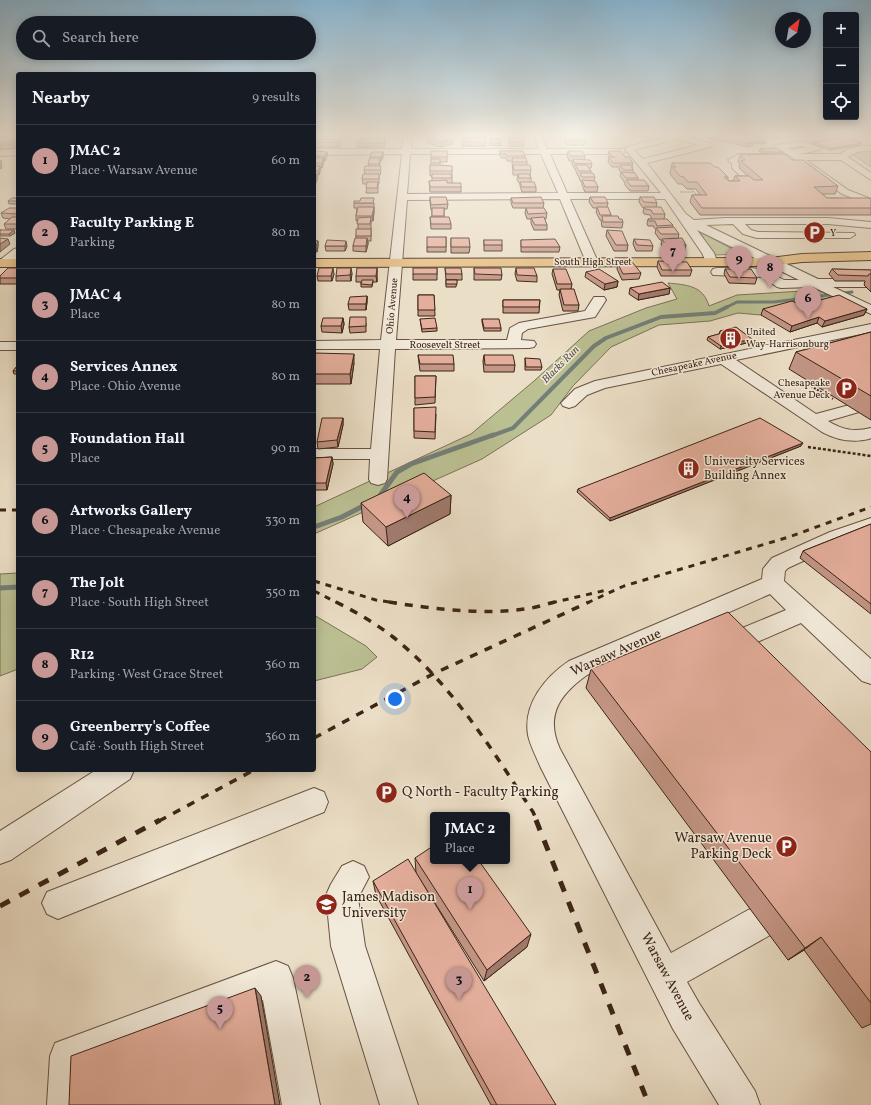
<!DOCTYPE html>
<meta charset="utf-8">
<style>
body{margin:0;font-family:Vollkorn,serif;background:#20242c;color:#f1f3f6}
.controls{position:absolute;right:12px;top:12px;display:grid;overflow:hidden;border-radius:4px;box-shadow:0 2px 10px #0003}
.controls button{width:36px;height:36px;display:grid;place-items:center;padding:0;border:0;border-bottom:1px solid #363941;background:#171b24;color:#f1f3f6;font:20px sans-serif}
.compass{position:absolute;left:775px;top:12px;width:36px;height:36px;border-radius:50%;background:#171b24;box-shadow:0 2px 10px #0003;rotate:31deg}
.you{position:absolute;left:395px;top:699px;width:14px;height:14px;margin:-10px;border:3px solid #fff;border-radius:50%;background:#1a73e8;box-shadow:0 0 0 6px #1a73e833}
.badge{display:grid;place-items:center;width:26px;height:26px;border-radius:50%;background:#c59692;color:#111;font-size:13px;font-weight:700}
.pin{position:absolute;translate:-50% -33px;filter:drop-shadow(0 1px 2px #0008)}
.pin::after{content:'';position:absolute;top:21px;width:14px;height:12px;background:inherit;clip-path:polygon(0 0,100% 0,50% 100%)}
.popup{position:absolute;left:430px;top:812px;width:80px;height:52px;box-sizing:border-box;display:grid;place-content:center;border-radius:4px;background:#171b24;filter:drop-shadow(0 1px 3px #0005);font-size:13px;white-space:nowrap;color:#9ea1a6}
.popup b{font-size:15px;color:#f1f3f6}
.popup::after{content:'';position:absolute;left:50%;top:100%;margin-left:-8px;border:8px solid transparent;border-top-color:#171b24}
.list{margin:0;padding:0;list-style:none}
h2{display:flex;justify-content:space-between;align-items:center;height:52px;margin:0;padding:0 16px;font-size:17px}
h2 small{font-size:13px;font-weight:400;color:#9ea1a6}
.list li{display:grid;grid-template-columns:26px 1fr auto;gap:12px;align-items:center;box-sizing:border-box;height:72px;padding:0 16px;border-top:1px solid #363941}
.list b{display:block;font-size:15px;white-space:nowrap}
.list p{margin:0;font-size:13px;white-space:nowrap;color:#9ea1a6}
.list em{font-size:13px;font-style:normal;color:#9ea1a6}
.icon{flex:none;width:22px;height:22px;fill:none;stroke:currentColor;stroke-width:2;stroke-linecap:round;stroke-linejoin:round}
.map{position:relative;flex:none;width:871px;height:1105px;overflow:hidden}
.search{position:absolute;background:#171b24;box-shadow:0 2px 10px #0003;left:16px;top:16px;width:300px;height:44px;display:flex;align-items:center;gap:10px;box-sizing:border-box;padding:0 14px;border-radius:22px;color:#9ea1a6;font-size:15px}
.panel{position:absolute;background:#171b24;box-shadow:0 2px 10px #0003;left:16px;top:72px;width:300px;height:700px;border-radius:4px}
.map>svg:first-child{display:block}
.green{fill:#bbc093;stroke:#7c7255}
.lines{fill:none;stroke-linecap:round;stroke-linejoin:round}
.stream-far2{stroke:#747f78;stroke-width:3}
.stream-far1{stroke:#747f78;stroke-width:4}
.stream{stroke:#747f78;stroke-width:5}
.minor-casing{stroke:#685243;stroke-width:2}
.major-casing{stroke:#3c2417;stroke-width:2}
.path-far2{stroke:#3c2417;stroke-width:1;stroke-dasharray:1.5 1;stroke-linecap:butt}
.path-far1{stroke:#3c2417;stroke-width:2;stroke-dasharray:2 1.5;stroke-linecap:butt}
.path{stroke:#3c2417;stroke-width:2.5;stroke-dasharray:3 2;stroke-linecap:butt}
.minor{fill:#f2eada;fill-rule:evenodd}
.major{fill:#e6bf83;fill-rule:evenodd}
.rail-far2{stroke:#3c2417;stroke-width:3;stroke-dasharray:6 6;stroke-linecap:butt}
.rail-far1{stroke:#3c2417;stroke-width:3.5;stroke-dasharray:8 8;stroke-linecap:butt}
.rail{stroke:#3c2417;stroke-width:5;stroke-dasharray:11 11;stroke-linecap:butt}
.wall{fill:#c49686;stroke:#3c2417}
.shaded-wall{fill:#a07a6d;stroke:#3c2417}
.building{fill:#e4ae9c;stroke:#3c2417}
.labels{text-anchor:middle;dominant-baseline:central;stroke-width:3;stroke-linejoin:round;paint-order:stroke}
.far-poi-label{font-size:10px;fill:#3c2417;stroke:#f2eada;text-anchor:start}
.far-street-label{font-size:10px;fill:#3c2417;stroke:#f2eada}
.far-water-label{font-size:11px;font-style:italic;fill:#585148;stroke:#f2eada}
.poi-label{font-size:12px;fill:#3c2417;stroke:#f2eada;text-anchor:start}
.near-street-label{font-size:14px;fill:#3c2417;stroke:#f2eada}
.near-poi-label{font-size:14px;fill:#3c2417;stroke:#f2eada;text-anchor:start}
</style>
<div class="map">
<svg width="871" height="1105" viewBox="0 0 871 1105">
<rect width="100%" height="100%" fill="#ebdec6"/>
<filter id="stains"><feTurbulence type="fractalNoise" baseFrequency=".005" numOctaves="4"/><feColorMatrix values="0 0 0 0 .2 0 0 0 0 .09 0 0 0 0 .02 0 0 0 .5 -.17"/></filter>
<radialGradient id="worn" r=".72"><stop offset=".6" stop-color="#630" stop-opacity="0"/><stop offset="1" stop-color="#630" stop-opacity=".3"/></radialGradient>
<!-- green -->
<g class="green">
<path d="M871 149V167L852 154 857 151Z"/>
<path d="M700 232 742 254 714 255Z"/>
<path d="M668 283C686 285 703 285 709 306L737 295 819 290 834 299 761 315 738 313 710 321 659 325 611 347 573 386 551 415 482 459 314 534V507L471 434 534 381 589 331 646 308 677 299Z"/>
<path d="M18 573V669L0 676V574Z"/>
<path d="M314 615 366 646 377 657 362 669 314 681Z"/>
</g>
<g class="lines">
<!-- stream-far2 -->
<path class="stream-far2" d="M725 308 737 302H774L852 292"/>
<!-- stream-far1 -->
<path class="stream-far1" d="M491 436 513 428 594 346 606 338 661 317 715 313 727 307"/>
<!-- stream -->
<g class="stream">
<path d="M379 497 397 472 411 464 493 435"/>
<path d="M314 527 342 517 367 504"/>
<path d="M0 588 18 587"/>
</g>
<defs>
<g id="minor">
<path d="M2 134H12L0 140V135Z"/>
<path d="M404 134H412L411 149H539L533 134H541L547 149H624L625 151 624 153 621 154H550L567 193H661L625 149 626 147 682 134H694L693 136 687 137 711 143 712 145 711 147 647 163 686 214 694 220 725 218H828L871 222V228L828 224H745L751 230 758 232 854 233 855 235 850 238H757L743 234 733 224 706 225 818 279H871V287H833L871 305V314L813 287 781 288 777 287 763 277 713 275 711 272 713 269 717 268H751L766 270 784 280H799L697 230 714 253 717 261 715 264H707L702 253 665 199H570L598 262 596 265H588L586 262 560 199 407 200 396 340H507L510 328 519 323 585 311 594 297H604L606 300 595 317 528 329 522 333 521 340 534 341 536 344 534 347 529 348 395 349 387 479 385 483 378 485 371 483 369 479 370 459H314V449H371L380 349H314V341L381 340 402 154 314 155V149H402ZM677 139 698 145 643 159 634 150ZM410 154H541L558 193 407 194Z"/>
<path d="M802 141 821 148 820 150 799 154H841C848 147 860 146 871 146V150L857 152 848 157 871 173V180L841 160H806L848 190 871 199V205L842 194 789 155 773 147 777 145ZM801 146 807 147 793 150 787 148Z"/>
<path d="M18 149V155L0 156V150Z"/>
<path d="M739 154H768L772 157 768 160H738L740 163V167L760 185 762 187 760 189H754L732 168V164L728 160Z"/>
<path d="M18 248V257L8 266H0V260L14 249Z"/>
<path d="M871 324V332L736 360 816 414 853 404 859 406 861 409 859 412 828 421C843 430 854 432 871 428V438L869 439C852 443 837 440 822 432L721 364 605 388 587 395 575 406 569 408 563 406 561 403 575 389 595 381Z"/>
<rect x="0" y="342" width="18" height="8"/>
<path d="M871 518V532L844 542 788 568 785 571 784 581 871 659V684L862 681 801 623 739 650 731 653 723 650 719 643 723 636 786 610 770 594 587 675C559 695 545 716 560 749L671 953 748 910 760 906 772 910 776 922 772 934 687 982 699 1003 755 1091 760 1105H719L673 1029 540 766C536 756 530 745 528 735 523 704 545 677 569 661L762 579 763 569 772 558 830 532Z"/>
<path d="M96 770H134L130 779 11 860 0 864V831Z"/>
<path d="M314 788 324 792 328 802 324 812 58 919 47 914 42 903 47 892Z"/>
<path d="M353 861 364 866 369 877 358 898 365 946 418 1105H380L331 946 326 895 331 884 342 866Z"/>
<path d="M276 961 288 966 293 978 320 1105H282L263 1000 86 1068 85 1105H47L50 1056 55 1043Z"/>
</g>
<g id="major">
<path d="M871 252V260L802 262 770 266 314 267V259L770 258 802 254Z"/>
<rect x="0" y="259" width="18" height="8"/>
</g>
</defs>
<!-- minor casing -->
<use href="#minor" class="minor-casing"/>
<!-- major casing -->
<use href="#major" class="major-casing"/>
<!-- path-far2 -->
<g class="path-far2">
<path d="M691 189 698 196"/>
<path d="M680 192H693"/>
</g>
<!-- path-far1 -->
<path class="path-far1" d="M811 386 833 399"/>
<!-- path -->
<path class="path" d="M808 447 871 456"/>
<!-- minor -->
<use href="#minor" class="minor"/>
<!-- major -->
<use href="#major" class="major"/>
<!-- rail-far2 -->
<g class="rail-far2">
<path d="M0 510H18"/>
<path d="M314 581 376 600 396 603"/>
<path d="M314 591 338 603"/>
<path d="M551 603 607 590"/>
<path d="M587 603 624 586 789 537 871 507"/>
</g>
<!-- rail-far1 -->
<g class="rail-far1">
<path d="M336 602C356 612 375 623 393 637 452 684 492 750 533 812L537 821"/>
<path d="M389 602C434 609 480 615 525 609 535 608 546 604 555 602"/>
<path d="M314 738 433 674 589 602"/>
<path d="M159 821 254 770"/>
</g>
<!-- rail -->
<g class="rail">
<path d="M536 820 649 1105"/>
<path d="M0 906 160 820"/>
</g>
</g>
<!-- wall -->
<g class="wall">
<path d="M317 134H326V140L340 139V147H314V140H317Z"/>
<path d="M372 134H387V135H385L386 141H385L384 147H357V143L374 139V135H372Z"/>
<path d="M505 134H518V135L524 142V146H510L509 139 510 135H506Z"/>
<path d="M561 134H571V135L585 140 584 145H567L564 139 565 136Z"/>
<path d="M630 134H659L654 135 651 134V136L644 137Z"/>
<path d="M705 134 782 135 781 137 775 139 767 137 758 139 766 141V143L761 144 756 143 753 144 752 145 748 147 704 137Z"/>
<path d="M462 137 486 142V146H462Z"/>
<path d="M427 138 452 144 440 147 427 142Z"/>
<path d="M490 139H501V146L490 145Z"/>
<path d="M16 141 13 149H1L0 145V144Z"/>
<path d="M813 142 861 145 830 150 812 144Z"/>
<path d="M760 149 783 152 782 154H765L759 151Z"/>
<path d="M447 151V162H440V165L452 166V183L461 187V192H430L429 181H432V176H430V165H431V157Z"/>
<path d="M500 151 525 156V158L527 162V165L531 170 530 175 531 178V182L536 187V192H522L520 186V183H519L517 179 518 175H513L512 161H507L506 158H501L500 156Z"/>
<path d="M568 151 585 156 584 160 592 164 591 168H589L591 171V173L595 177 594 181 598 187 597 192H585L582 185V182H581L579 178V176H578L575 169V168H574L572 164V161H569L567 155Z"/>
<path d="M609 151 625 157 633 163 632 167 633 170V172L638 178V180L649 186 648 191H630L625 185V183L620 176 621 172 619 170V167H612L608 162 609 157 608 155Z"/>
<path d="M327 152V156L325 161H323L322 168H320V171L319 175H317V179L316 183 314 184V156Z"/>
<path d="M383 152V157L381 161H380L379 166 381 171 380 175H379V184H378V193H366L367 184H363L362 179 365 174 364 170 369 166 368 164 370 157Z"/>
<path d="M740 155 792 160 838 186 835 194H822L827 198 871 199V215H700L690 202 692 195H700L696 189H687L682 184H678L670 174 672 163 715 167 728 177V180L729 181H733L735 176H748L739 168 740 164 738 162Z"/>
<path d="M430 197 448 204 447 209H444V217L451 224V229H431L430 217H432V210H431L430 202Z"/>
<path d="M590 197 608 203 607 207 611 215V216L619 219 623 222 622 228 602 227 601 220H600L596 212 597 208H593L589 202Z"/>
<path d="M640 197 657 203 656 207 665 214 664 219 673 225 672 227 679 234 678 239 686 245 685 251H665L661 244 662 240H660L655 233 656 230 653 226H648L647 224 648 219H652L650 215 644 214 643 212 644 208H643L639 202Z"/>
<path d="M18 198V204H9L8 201Z"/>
<path d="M511 198 544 203 543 208 547 213 546 219H544L547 225V230H534L531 223V219H527L525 213 526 208H513L511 203Z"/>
<path d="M354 203H374V212L373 221H371V241H368V244L366 252 353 251V246L356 238V236L358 229V221H356V216L357 208H354Z"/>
<path d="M18 208V229H6L4 224 11 219 3 218 1 213Z"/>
<path d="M0 230 15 233 10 236H0Z"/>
<path d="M607 230 628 245 627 251H614L606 236Z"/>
<path d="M446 237V252H427V247Z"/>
<path d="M451 238 470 247 469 253H451Z"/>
<path d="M634 239 653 246 652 251H636L633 244Z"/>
<path d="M484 240 502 245V251H484Z"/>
<path d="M521 240 560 247 559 252H521Z"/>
<path d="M314 241H318V246L317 252H314Z"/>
<path d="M325 246H347L345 251H326Z"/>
<path d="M658 261 692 270 690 276H661L657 267Z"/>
<path d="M618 264 641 273 639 279 622 280 617 269Z"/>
<path d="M18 268V284H0V276Z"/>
<path d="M377 268V282H373L372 287H361V282H356V276Z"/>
<path d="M437 268V280H413V274Z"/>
<path d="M445 268 462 274V280H446Z"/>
<path d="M474 268 502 275 501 280H474Z"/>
<path d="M516 268 537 276V282L517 281 515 274Z"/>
<path d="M553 269 572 284 571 289 579 305 578 311H563L559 295 560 290H557L552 274Z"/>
<path d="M725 269 757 278 755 284 729 283 724 274Z"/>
<path d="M832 269 871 270V292L864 285 865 281H835L829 274Z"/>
<path d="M586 272 618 281 617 287 604 290 585 277Z"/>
<path d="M352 273 351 281H336V276Z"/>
<path d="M334 274 332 281H318L317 276Z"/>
<path d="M446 280H457L456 287H446Z"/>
<path d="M630 288H670L669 294 638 300 629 294Z"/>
<path d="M418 295H434L435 316H418Z"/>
<path d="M367 296V302L366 310H349L348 304Z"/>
<path d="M503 300H540L539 313H503Z"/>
<path d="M801 305 867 309 864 315 822 327 817 323 790 332 761 315 763 309Z"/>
<path d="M343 318 344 324 342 333 322 332 321 326Z"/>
<path d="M420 319 437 328V331L422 332Z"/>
<path d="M482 319 501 328V331H484L482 322Z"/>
<path d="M366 323V332L350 333 349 327Z"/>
<path d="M720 331 752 339 751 342 720 349 707 340 708 337 719 334Z"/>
<path d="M871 332V420L789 369 796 352Z"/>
<path d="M314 355 354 363 351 384H314Z"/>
<path d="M418 355 454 364V371H420Z"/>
<path d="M484 355 515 365 514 372H484L483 361Z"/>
<path d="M525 358 542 367 541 370H525Z"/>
<path d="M18 365V374H14L13 371Z"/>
<path d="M415 376H436L435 403 415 405Z"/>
<path d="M414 408 436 414 435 439 414 438Z"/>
<path d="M343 418V425L338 447 318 449 317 442Z"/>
<path d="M801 446 610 521 577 492 578 489Z"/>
<path d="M332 457 333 464 327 490H314V458Z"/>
<path d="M451 495 450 514 388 546 363 522 361 503Z"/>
<path d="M871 524V614L800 558 803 551Z"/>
<path d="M591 669 871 752V1024L862 1028 804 950 788 960 586 688Z"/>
<path d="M415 858 527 947 484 981 416 873Z"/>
<path d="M373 881 556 1105H491L376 895Z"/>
</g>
<!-- shaded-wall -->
<g class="shaded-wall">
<path d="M644 134H651V136L644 137Z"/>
<path d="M767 135V137L754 140V138Z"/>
<path d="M782 135 781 137 775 139 776 137Z"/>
<path d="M452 140V144L440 147V142Z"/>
<path d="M16 141 18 146 13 149 11 144Z"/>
<path d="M756 141V143L753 144 752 145 748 147 750 142Z"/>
<path d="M766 141V143L761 144 762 142Z"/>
<path d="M862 143 861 145 830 150 831 148Z"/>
<path d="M327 152V156L325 161 324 156Z"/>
<path d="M383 152V157L381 161V157Z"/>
<path d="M323 158 324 162 322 168V163Z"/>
<path d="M380 158V163L379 168V164Z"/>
<path d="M1 160 2 162 1 163 2 168 0 169V161Z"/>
<path d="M320 166V171L319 175 318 171Z"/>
<path d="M317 174V179L316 183V179Z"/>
<path d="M374 207V212L373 221 372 216Z"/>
<path d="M14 230 15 233 10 236 9 234Z"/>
<path d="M367 238 368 244 366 252V246Z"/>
<path d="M8 239 10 244 0 252V244Z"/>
<path d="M318 241V246L317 252 316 246Z"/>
<path d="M346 241 347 246 345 251V246Z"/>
<path d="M333 268 334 274 332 281 331 276Z"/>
<path d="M351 268 352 273 351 281 350 275Z"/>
<path d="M377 268V282L376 276Z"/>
<path d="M618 281 617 287 604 290 605 284Z"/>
<path d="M670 288 669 294 638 300 639 294Z"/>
<path d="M367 296V302L366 310V304Z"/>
<path d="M867 309 864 315 822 327 825 321Z"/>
<path d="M819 317 817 323 790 332 792 326Z"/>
<path d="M343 318 344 324 342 333 341 326Z"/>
<path d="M752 339 751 342 720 349 721 346Z"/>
<path d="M354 354V363L351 384 350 374Z"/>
<path d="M343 418V425L338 447 337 440Z"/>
<path d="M803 443 801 446 610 521V518Z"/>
<path d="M332 457 333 464 327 490 326 483Z"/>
<path d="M451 495 450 514 388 546 386 527Z"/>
<path d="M531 934 527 947 484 981 487 970Z"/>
<path d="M821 937 804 950 788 960 805 948Z"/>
<path d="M255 988 261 996 280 1105H275Z"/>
</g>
<!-- building -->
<g class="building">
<rect x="317" y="134" width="8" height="2"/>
<rect x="374" y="134" width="11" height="3"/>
<path d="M705 134H776L782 135 776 137 767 135 754 138 766 141 762 142 756 141 750 142 753 143 748 144Z"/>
<path d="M439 135 452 140 440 142 427 138Z"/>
<path d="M510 135H523L524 142H511Z"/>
<path d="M565 135H582L585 140H567Z"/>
<rect x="462" y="137" width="24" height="5"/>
<path d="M844 138 862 143 831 148 813 142Z"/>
<path d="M340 139V142L314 143V140Z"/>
<path d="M358 139H385L384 143H357Z"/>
<rect x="490" y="139" width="11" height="4"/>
<path d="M5 141H16L11 144H0Z"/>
<path d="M777 148 783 152H765L760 149Z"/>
<path d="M315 151 327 152 324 156H314Z"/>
<rect x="431" y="151" width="16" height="6"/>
<path d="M500 151H523L525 156H507L506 154H501Z"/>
<path d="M568 151H582L585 156H570Z"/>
<path d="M609 151H620L625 157H629L633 163H613L609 157H615H612Z"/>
<path d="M372 152H383L381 157H370Z"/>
<path d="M785 154 792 160H803L838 186 814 187 827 198H869L871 199V208H702L692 195H707L697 182H688L684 177 680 176 672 167H676L672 163H710L715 167H718L728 177H724L729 181H740L735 176H749L754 180H763L741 161 745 160 740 155Z"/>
<path d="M314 158H323L322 163H314Z"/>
<path d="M370 158H380L379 164H368Z"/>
<path d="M512 158H526L527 162H513Z"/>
<rect x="431" y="159" width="9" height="4"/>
<path d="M573 159 590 160 592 164 574 163Z"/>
<path d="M430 165 452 166V171H430Z"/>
<path d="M513 165H530L531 170H514Z"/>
<path d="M575 165H587L591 171H579Z"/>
<path d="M620 165H631L633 170H624Z"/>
<path d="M314 166H320L318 171H314Z"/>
<path d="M365 166H381L380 170H364Z"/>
<path d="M621 172 635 173 638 178H626Z"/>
<path d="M580 173H593L595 177H582Z"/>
<path d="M314 174H317L316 179H314Z"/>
<path d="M363 174H379V179H362Z"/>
<path d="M432 174H451L452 178H432Z"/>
<path d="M518 174H529L531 178H519Z"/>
<path d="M447 180V183H461V187H430L429 181Z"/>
<path d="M582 180 595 181 598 187H585Z"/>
<path d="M626 180H644L649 186H631Z"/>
<path d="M367 182H378L377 188H366Z"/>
<path d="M520 182H534L536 187H522Z"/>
<path d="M430 197H446L448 204 431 205Z"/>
<path d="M541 197 544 203H513L511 198Z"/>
<path d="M590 197H605L608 203H594Z"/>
<path d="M640 197H654L657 203 644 202Z"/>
<path d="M12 198H18V201H8Z"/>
<path d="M361 198H374L373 203H354V201H360Z"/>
<path d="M358 207H374L372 216H356Z"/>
<path d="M597 207H608L611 215H600Z"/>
<path d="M644 207H661L665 214H653L651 210 645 209Z"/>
<path d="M9 208H18V214L1 213Z"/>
<rect x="432" y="208" width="12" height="8"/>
<path d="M526 208H544L547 213 528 214Z"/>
<path d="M602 216H618L619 219H622L623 222H603Z"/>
<path d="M12 217H18V223L16 224H4Z"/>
<path d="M371 217 370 224H357L358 218Z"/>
<path d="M430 217H449L451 224H431Z"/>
<path d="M544 217 547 225H535L531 218Z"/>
<path d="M648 219H667L673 225 657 226 655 221H649Z"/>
<path d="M674 227 679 234H661L656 228Z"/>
<rect x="356" y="229" width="15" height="7"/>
<path d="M0 230H14L9 234H0Z"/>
<path d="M607 230 622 231 628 245H616Z"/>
<rect x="427" y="237" width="19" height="10"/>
<path d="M0 238 8 239 0 244Z"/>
<path d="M355 238H367L366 246H353Z"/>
<path d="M451 238H469L470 247H451Z"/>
<path d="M682 238 686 245 667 246 662 239Z"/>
<path d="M555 239 560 247H521V240Z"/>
<path d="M634 239 650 240 653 246 637 245Z"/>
<path d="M327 240 346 241 345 246H325Z"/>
<rect x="484" y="240" width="18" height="5"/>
<path d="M314 241H318L316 246H314Z"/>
<path d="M658 261 687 262 692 270H662Z"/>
<path d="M633 263 641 273 623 274 618 264Z"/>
<path d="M8 268H18V276L16 278H0V276Z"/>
<path d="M319 268H333L331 276H317Z"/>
<path d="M337 268H351L350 275 336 276Z"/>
<path d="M357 268H377L376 276H356Z"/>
<rect x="413" y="268" width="24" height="6"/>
<path d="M445 268H461L462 274H446Z"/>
<path d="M474 268H501L502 275 475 274Z"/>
<path d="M516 268H534L537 276 517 275Z"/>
<path d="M553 269H566L572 284H557Z"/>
<path d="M599 269 618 281 605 284 586 272Z"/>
<path d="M725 269H751L757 278 730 277Z"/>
<path d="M832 269 871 270V274H869L868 276 838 275Z"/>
<path d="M362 280H373L372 285 361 284Z"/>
<rect x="446" y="280" width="11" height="4"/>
<path d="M662 282 670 288 639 294 630 288Z"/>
<path d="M560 289H574L579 305H564Z"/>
<path d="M418 295H434L435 310H418Z"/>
<path d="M839 295 867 309 825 321 819 317 792 326 763 309 792 301 801 305Z"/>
<path d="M367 296 366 304H348L350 297Z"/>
<path d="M503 300H540L539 307H503Z"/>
<path d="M350 317H366V326L349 327Z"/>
<path d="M323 318H343L341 326H321Z"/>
<path d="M435 318 437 328 422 329 420 319Z"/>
<path d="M482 319H499L501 328H484Z"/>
<path d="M736 327 752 339 721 346 708 337 722 333 720 331Z"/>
<path d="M871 332V396L796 352Z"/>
<path d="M314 353 354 354 350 374H314Z"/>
<path d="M418 355H453L454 364H420Z"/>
<path d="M484 355H513L515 365H485Z"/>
<path d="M525 358 540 359 542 367H526Z"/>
<path d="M18 365V371H13Z"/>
<path d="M415 376H436L435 397 415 398Z"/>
<path d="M436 407 435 432 414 431V408Z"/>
<path d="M322 418H343L337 440 317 442Z"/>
<path d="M760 418 803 443 610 518 578 489Z"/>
<path d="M332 457 326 483H314V458Z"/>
<path d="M424 473 451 495 386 527 361 503Z"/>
<path d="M871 524V604L803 551Z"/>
<path d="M728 612 871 752V1003L821 937 805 948 591 669Z"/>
<path d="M433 846V861H479L531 934 487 970 415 858Z"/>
<path d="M408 859 556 1105H497L373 881Z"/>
<path d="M255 988 275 1105H69L71 1056Z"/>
</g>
<!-- sky -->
<linearGradient id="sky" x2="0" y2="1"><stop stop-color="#88b7d5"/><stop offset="0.47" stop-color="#f6f0e5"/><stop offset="1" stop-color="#f6f0e5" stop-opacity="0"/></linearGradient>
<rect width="871" height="288" fill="url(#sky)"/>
<!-- icons -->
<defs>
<symbol id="parking-disc" viewBox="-11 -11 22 22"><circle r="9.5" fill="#8f2418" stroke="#f2eada"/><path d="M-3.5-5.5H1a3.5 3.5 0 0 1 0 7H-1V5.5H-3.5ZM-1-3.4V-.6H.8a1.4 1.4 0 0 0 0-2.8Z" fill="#fff"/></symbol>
<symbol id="building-disc" viewBox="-11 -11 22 22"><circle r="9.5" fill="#8f2418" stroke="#f2eada"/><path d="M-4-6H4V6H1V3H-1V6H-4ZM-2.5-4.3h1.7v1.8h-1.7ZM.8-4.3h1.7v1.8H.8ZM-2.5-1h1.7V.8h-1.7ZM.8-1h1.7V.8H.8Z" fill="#fff"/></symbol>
<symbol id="university-disc" viewBox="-11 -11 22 22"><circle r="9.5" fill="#8f2418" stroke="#f2eada"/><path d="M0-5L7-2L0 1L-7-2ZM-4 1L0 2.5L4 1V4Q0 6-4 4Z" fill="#fff"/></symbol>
</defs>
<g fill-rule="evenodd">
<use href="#parking-disc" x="802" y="220" width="25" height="25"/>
<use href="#building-disc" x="718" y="326" width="25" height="25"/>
<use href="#parking-disc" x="834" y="376" width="25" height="25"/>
<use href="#building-disc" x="676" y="456" width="25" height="25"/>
<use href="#parking-disc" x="374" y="780" width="25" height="25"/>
<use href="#parking-disc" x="774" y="834" width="25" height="25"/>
<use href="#university-disc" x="314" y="892" width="25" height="25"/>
</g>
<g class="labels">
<!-- far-poi labels -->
<g class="far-poi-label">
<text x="830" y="233">Y</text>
<text x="746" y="332">United<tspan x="746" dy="12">Way-Harrisonburg</tspan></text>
<text x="830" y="383" text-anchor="end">Chesapeake<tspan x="830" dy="12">Avenue Deck</tspan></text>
</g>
<!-- far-street labels -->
<g class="far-street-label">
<text x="593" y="262">South High Street</text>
<text transform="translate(392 306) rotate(-85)">Ohio Avenue</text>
<text x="445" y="345">Roosevelt Street</text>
<text transform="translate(694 364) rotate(-12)">Chesapeake Avenue</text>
</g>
<!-- far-water labels -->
<g class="far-water-label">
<text transform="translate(561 365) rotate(-45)">Blacks Run</text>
</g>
<!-- poi labels -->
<g class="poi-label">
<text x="704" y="462">University Services<tspan x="704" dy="14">Building Annex</tspan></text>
</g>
<!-- near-street labels -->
<g class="near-street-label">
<text transform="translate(616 653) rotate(-24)">Warsaw Avenue</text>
<text transform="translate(667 977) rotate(62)">Warsaw Avenue</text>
</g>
<!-- near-poi labels -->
<g class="near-poi-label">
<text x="402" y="792">Q North - Faculty Parking</text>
<text x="772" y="838" text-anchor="end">Warsaw Avenue<tspan x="772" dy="16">Parking Deck</tspan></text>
<text x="342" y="897">James Madison<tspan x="342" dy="16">University</tspan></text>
</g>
</g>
<rect width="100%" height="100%" filter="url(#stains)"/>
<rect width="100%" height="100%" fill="url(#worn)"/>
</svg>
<div class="controls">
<button>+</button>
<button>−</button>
<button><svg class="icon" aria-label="locate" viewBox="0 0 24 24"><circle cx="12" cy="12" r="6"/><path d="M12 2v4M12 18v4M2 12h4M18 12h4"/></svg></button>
</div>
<svg class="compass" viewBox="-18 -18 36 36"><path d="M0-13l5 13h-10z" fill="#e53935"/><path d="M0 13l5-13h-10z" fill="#9ea1a6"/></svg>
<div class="you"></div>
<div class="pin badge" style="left:470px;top:910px">1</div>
<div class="popup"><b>JMAC 2</b>Place</div>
<div class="pin badge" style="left:307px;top:998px">2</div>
<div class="pin badge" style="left:459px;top:1000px">3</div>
<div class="pin badge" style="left:407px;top:518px">4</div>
<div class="pin badge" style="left:220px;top:1029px">5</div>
<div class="pin badge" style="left:808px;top:319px">6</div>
<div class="pin badge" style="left:673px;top:272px">7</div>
<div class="pin badge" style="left:770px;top:288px">8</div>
<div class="pin badge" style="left:739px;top:279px">9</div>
<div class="search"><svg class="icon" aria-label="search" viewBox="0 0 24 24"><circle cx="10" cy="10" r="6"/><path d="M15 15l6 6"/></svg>Search here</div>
<section class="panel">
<h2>Nearby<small>9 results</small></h2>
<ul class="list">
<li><span class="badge">1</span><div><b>JMAC 2</b><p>Place · Warsaw Avenue</p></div><em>60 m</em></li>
<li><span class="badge">2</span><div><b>Faculty Parking E</b><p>Parking</p></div><em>80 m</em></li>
<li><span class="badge">3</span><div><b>JMAC 4</b><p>Place</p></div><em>80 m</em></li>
<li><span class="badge">4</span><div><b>Services Annex</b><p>Place · Ohio Avenue</p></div><em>80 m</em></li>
<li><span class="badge">5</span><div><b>Foundation Hall</b><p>Place</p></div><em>90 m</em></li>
<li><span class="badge">6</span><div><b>Artworks Gallery</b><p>Place · Chesapeake Avenue</p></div><em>330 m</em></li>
<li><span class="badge">7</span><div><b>The Jolt</b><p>Place · South High Street</p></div><em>350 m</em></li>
<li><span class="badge">8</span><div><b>R12</b><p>Parking · West Grace Street</p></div><em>360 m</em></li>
<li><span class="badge">9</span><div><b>Greenberry's Coffee</b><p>Café · South High Street</p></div><em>360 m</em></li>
</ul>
</section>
</div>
